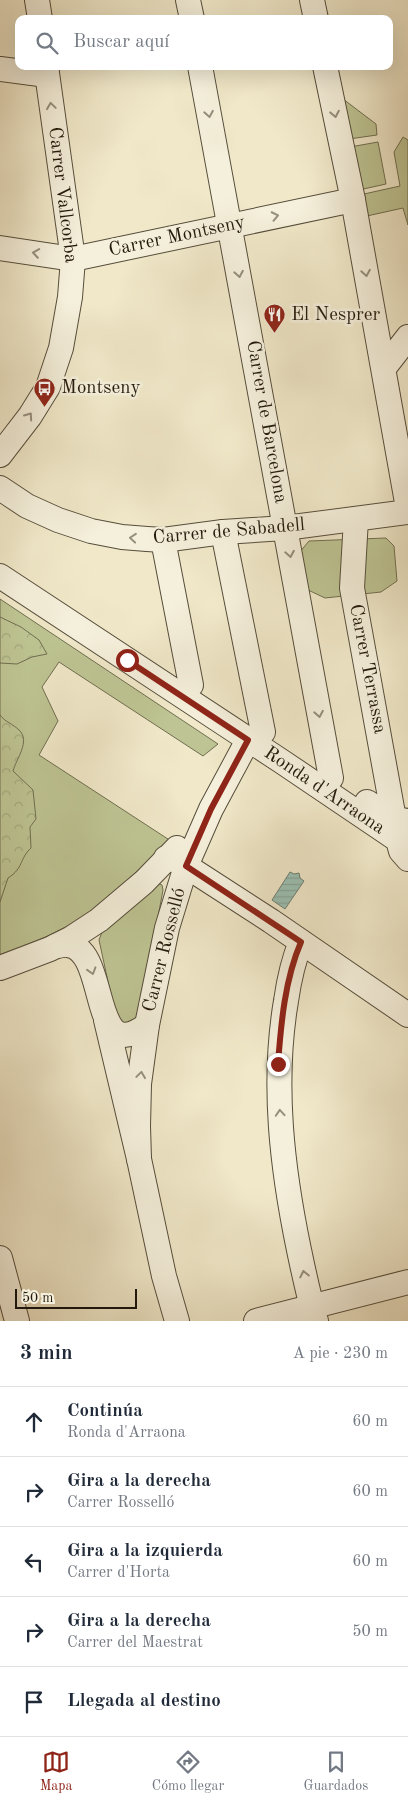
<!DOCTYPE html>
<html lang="es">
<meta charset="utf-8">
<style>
body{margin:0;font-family:"Old Standard TT",serif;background:#f6f6f7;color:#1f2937}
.scale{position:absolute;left:15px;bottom:12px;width:122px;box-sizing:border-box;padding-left:5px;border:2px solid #23190c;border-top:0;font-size:14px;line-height:18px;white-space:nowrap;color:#23190c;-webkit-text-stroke:4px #f5f0dc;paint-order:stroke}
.stop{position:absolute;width:15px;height:15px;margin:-11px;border:4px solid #8f2418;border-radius:50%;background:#fff}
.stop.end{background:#8f2418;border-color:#fff;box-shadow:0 1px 5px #0008}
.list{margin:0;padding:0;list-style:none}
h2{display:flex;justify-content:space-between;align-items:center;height:65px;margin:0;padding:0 20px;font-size:21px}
h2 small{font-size:16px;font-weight:400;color:#747a83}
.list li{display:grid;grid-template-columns:32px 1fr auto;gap:15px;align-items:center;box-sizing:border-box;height:70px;padding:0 20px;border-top:1px solid #e0e1e3}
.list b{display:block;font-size:19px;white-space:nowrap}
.list p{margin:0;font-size:16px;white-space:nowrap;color:#747a83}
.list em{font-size:16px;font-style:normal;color:#747a83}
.icon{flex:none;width:28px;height:28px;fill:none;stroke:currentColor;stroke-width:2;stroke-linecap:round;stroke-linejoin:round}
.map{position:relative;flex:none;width:408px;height:1321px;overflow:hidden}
.search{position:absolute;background:#fff;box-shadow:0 5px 20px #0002;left:15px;right:15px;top:15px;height:55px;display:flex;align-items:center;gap:12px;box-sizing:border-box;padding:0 18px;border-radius:10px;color:#747a83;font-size:19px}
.sheet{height:415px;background:#fff}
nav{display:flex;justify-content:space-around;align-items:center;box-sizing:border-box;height:70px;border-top:1px solid #e0e1e3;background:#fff;font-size:14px;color:#747a83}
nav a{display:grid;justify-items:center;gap:2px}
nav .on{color:#8f2418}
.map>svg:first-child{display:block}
.green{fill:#bec493;stroke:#706e50}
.forest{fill:url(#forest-crowns);stroke:#706e50}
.water{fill:url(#water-rules);stroke:#6b7d70}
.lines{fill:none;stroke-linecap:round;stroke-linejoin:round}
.minor-casing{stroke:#564d3b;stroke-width:26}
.minor{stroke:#f5f0dc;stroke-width:24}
.oneway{stroke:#968f7e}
.route{stroke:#8f2418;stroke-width:6}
.labels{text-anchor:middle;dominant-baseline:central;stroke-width:5;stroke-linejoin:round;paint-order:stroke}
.street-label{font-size:19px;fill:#23190c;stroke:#f5f0dc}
.poi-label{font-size:19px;fill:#23190c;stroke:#f5f0dc;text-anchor:start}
</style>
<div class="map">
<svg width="408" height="1321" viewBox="0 0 408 1321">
<defs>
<pattern id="forest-crowns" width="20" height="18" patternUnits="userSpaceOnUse" patternTransform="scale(1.25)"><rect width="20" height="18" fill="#bec493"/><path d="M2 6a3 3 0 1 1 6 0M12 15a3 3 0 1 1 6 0" fill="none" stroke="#a3a87e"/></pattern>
<pattern id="water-rules" width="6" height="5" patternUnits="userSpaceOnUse" patternTransform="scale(1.25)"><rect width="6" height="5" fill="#9bc0b2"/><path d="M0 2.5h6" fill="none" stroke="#85a498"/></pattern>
</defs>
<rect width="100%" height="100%" fill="#f0e8c9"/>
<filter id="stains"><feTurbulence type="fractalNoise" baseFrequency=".004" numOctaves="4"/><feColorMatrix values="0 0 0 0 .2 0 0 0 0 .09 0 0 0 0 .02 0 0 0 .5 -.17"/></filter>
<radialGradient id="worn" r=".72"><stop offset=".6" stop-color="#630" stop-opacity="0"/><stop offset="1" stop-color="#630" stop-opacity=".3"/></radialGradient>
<!-- green -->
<g class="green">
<path d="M343 99 376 124 377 135 349 139Z"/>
<path d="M403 137 408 140V225L403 208 367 216 364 194 400 186 394 152Z"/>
<path d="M378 142 386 184 359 190 350 147Z"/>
<path d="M386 538 394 546 397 581 381 592 325 598 308 590 299 553 309 541Z"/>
<path d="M0 599 218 744 203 756 59 662 42 687 58 721 39 755 171 841 97 907 79 920 50 935 0 956Z"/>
<path d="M157 883 162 885 163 890 139 1019 124 1024 115 1014 99 940 102 932Z"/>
</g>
<!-- forest -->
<g class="forest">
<path d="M0 617 21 627 39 640 47 654 32 657 17 664 0 663Z"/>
<path d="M0 715C5 722 13 724 19 730 31 741 16 759 13 771L33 790 36 819 30 827 31 848C19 859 24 868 8 878L0 902Z"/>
</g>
<!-- water -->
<path class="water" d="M290 872 294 874 299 873 300 878 304 881 285 909 272 900Z"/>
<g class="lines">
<defs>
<g id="minor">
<path d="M37 0 40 19"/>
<path d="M188 0 192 19"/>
<path d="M312 0 316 19"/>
<path d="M200 66 331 778"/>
<path d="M325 66 353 200 408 508"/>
<path d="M0 69 47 75"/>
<path d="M0 248 73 259 353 200"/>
<path d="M384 368 408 337"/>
<path d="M0 455 30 416 48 387 61 348 70 297 73 259 46 66"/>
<path d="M0 488 27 506 58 520 91 531 122 537 147 539 163 540 223 532 285 528 408 512"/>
<path d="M356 519 352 588 394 819"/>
<path d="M223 532 263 732"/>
<path d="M163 540 191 685"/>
<path d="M0 576 281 761 398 840 401 851 408 859"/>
<path d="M367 802 394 819 408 821"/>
<path d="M166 858 177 861 186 866 271 921 408 1015"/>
<path d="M301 942C293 961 289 980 286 1001 272 1084 282 1168 299 1250 304 1274 309 1298 316 1321"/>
<path d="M56 946C60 946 64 944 68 945 110 950 88 1069 147 1025"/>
<path d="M0 968 50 949 70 939 99 920 144 882 177 848"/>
<path d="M106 1020 139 1159 164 1276 177 1321"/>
<path d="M139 1159 138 1126 139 1084 147 1025 167 928 186 866 211 809 248 740"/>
<path d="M0 1258 17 1321"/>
<path d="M256 1321 408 1282"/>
</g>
</defs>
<!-- minor casing -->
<use href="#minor" class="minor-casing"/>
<!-- minor -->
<use href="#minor" class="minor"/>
</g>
<!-- one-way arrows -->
<defs><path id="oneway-chevron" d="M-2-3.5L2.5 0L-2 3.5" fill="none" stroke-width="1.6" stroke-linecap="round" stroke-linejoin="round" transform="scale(1.25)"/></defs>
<g class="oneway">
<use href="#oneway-chevron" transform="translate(51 106) rotate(-98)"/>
<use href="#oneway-chevron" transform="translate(209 114) rotate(80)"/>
<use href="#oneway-chevron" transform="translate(335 114) rotate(79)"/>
<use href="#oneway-chevron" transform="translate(275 216) rotate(-12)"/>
<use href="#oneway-chevron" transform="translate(36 253) rotate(-171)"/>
<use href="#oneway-chevron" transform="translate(366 273) rotate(80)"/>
<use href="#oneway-chevron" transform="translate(239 274) rotate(80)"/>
<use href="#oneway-chevron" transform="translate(29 416) rotate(-55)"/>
<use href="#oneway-chevron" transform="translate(133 538) rotate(-175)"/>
<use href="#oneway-chevron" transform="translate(290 554) rotate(80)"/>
<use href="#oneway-chevron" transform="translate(319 714) rotate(80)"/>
<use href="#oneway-chevron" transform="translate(92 971) rotate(73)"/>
<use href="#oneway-chevron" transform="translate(141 1075) rotate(-82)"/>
<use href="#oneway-chevron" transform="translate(280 1113) rotate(-94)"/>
<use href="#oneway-chevron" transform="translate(304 1274) rotate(-102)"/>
</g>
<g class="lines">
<!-- route -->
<path class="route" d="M127 660 248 740 211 809 186 866 301 942C285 979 281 1023 278 1064"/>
</g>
<!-- icons -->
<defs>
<symbol id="restaurant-pin" viewBox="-11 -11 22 30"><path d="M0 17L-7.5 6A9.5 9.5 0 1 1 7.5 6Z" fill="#8f2418" stroke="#f5f0dc"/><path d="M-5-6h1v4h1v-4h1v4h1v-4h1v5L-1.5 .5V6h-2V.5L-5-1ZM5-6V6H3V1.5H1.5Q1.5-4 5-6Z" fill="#fff"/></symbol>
<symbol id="bus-pin" viewBox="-11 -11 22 30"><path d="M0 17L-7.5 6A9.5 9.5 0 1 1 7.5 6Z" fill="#8f2418" stroke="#f5f0dc"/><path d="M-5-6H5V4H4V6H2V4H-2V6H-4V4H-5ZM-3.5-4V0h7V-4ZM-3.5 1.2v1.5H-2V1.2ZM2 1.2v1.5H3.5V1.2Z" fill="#fff"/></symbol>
</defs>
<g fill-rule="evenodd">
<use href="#restaurant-pin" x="262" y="302" width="25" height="34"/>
<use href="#bus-pin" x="32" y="376" width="25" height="34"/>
</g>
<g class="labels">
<!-- street labels -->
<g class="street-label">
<text transform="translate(62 195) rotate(83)">Carrer Vallcorba</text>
<text transform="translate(177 237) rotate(-12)">Carrer Montseny</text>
<text transform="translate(266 422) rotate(80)">Carrer de Barcelona</text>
<text transform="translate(229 532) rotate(-5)">Carrer de Sabadell</text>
<text transform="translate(367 669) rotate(79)">Carrer Terrassa</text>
<text transform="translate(324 791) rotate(34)">Ronda d'Arraona</text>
<text transform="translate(165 950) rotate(-76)">Carrer Rosselló</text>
</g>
<!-- poi labels -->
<g class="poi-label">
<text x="291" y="315">El Nesprer</text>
<text x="61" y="388">Montseny</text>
</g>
</g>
<rect width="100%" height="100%" filter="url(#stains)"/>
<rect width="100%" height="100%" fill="url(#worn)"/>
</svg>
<div class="scale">50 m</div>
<div class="stop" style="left:127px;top:660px"></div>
<div class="stop end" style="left:278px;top:1064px"></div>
<div class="search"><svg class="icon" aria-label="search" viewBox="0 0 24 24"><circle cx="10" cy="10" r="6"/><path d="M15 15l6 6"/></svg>Buscar aquí</div>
</div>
<section class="sheet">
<h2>3 min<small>A pie · 230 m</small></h2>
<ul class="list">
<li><svg class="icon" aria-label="ahead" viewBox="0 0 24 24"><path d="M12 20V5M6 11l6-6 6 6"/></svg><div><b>Continúa</b><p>Ronda d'Arraona</p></div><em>60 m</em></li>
<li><svg class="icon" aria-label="right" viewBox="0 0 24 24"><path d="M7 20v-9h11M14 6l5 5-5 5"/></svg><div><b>Gira a la derecha</b><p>Carrer Rosselló</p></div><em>60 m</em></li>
<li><svg class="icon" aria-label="left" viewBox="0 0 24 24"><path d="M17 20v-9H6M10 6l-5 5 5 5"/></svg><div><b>Gira a la izquierda</b><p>Carrer d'Horta</p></div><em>60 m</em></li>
<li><svg class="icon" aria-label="right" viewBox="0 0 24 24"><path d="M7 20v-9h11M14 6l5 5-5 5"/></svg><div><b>Gira a la derecha</b><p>Carrer del Maestrat</p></div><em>50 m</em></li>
<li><svg class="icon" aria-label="arrive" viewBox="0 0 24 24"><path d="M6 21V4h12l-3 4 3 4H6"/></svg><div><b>Llegada al destino</b></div></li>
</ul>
</section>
<nav>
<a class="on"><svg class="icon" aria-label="map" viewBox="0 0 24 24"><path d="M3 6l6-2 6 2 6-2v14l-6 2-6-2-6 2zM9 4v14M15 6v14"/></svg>Mapa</a>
<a><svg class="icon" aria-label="directions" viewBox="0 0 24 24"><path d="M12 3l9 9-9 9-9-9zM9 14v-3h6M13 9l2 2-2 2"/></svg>Cómo llegar</a>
<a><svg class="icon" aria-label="saved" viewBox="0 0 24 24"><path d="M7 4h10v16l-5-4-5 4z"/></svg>Guardados</a>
</nav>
